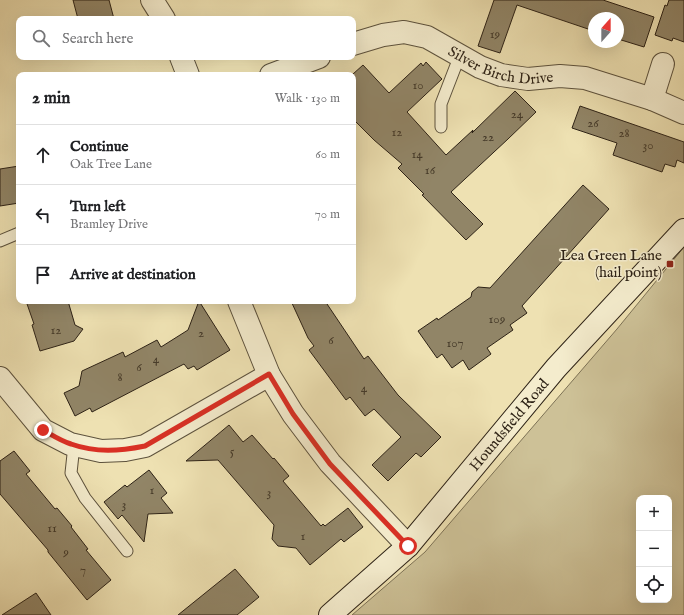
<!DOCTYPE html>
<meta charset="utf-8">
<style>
body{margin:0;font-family:"IM FELL English",serif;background:#f6f6f6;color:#202124}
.controls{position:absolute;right:12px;bottom:12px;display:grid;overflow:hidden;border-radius:8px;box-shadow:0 4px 16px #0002}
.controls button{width:36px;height:36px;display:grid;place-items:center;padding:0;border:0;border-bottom:1px solid #e0e0e0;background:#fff;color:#202124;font:20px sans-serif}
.compass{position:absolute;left:588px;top:12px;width:36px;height:36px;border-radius:50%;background:#fff;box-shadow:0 4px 16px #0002;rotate:21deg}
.stop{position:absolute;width:12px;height:12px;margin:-9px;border:3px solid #d93025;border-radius:50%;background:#fff}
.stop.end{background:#d93025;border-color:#fff;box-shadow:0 1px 4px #0008}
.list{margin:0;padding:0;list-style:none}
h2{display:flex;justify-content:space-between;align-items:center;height:52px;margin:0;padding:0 16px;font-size:17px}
h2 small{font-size:13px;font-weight:400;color:#757577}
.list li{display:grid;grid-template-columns:26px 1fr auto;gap:12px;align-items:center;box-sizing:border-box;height:60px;padding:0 16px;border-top:1px solid #e0e0e0}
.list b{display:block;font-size:15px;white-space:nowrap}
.list p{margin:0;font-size:13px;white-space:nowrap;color:#757577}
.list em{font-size:13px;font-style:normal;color:#757577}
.icon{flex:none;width:22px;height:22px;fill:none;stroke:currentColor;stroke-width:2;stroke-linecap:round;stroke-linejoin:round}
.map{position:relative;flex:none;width:684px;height:615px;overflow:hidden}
.search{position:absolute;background:#fff;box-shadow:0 4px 16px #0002;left:16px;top:16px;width:340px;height:44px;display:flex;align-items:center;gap:10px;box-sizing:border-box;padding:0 14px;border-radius:8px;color:#757577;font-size:15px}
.panel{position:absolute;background:#fff;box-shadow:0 4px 16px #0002;left:16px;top:72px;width:340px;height:232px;border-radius:8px}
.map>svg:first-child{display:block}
.green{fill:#cdc197;stroke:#7d7256;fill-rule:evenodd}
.building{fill:#918567;stroke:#2d2216}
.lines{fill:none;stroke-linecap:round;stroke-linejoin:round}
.lane-casing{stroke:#5d523d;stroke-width:13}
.street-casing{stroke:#5d523d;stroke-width:24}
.secondary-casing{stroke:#2d2216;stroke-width:24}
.lane{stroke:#f4eccd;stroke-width:11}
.street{stroke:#f4eccd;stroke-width:22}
.secondary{stroke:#f4eccd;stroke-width:22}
.route{stroke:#d93025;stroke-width:5}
.poi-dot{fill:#8f2418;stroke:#f4eccd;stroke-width:1.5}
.labels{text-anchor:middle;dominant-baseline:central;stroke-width:3;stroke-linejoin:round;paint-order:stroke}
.number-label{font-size:13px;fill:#463b2a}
.street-label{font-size:15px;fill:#2d2216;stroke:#f4eccd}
.poi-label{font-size:15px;fill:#2d2216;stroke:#f4eccd;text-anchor:end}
</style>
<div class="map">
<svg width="684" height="615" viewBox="0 0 684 615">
<rect width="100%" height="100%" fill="#eee1b2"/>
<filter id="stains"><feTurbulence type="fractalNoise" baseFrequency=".005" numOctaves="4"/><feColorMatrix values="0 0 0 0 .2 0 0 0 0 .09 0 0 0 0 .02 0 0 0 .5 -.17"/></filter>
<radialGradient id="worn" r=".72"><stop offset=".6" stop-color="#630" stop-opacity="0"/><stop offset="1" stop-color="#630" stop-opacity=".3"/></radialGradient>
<!-- green -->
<path class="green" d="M684 247V615H352L425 552 617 329ZM639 498H669V600H639Z"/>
<!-- building -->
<g class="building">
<path d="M73 0H109L114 19H78Z"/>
<path d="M494 0H603L654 17 644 47 618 39V18H594V31L517 5 500 53 478 46Z"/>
<path d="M669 0H684V42L673 38 672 41 655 35 665 5 667 6Z"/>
<path d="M426 62 442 79 407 112 446 155 473 130 472 133 515 91 536 112 508 139 451 192 483 224 466 240 422 195 424 194 398 168 402 164 374 140 353 119V74L363 65 389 93 421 63 423 66Z"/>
<path d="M580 106 684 142V163L677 160 675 167 665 164 662 172 613 155 617 143 572 128Z"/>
<path d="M19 166V203L0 206V169Z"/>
<path d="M583 185 609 209 522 306 527 313 510 325 513 330 487 348 491 354 469 370 463 360 452 368 442 354 437 358 418 331 437 318 438 320 471 297 472 292 478 287 490 288Z"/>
<path d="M26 301H68L75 325 83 329 74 341 40 351 32 325 34 324Z"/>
<path d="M199 301 230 350 197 370 194 366 188 369 184 364 92 412 90 408 75 416 64 393 79 386 82 371 123 352 125 357 157 340 161 347 188 330Z"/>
<path d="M291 301H325L364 359 368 356 398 395 441 437 421 457 416 453 388 481 372 465 401 437 374 409 365 416 350 397 346 400 309 350 314 346 308 338Z"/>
<path d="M229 425 243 442 252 435 273 459 274 458 289 476 283 481 321 526 323 524 325 526 348 508 363 527 344 542 341 539 310 565 296 548 278 546 272 539 274 525 218 460 186 461Z"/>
<path d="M14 451 30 471 26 474 55 509 57 508 72 526 71 527 88 549 86 550 111 580 87 600 48 552V550L0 494V461Z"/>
<path d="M149 470 167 493 161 498 173 513 148 514 144 542 122 515 118 519 104 502 125 485 127 487Z"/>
<path d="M235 569 259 597 237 615H178Z"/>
<path d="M36 593 51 615H2Z"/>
</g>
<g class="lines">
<defs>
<g id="lane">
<path d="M441 127V104L460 55"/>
<path d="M0 241 19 233"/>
<path d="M74 445 71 473 85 498 127 551"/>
</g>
<g id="street">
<path d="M152 0 164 19"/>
<path id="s1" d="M353 44 383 35 404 32 427 37 480 67 501 75 528 79 560 76 585 78 652 99 684 113"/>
<path d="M181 57 188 75"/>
<path d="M271 75 319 57"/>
<path d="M652 99 663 64"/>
<path d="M239 301 269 375 293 414 330 463 408 546"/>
<path d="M0 378 43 430 70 444 101 451 125 450 145 446 269 375"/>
</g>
<g id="secondary">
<path id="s2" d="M330 615 408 546 556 368 684 230"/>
</g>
</defs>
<!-- lane casing -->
<use href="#lane" class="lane-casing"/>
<!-- street casing -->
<use href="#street" class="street-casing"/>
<!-- secondary casing -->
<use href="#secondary" class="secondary-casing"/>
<!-- lane -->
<use href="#lane" class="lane"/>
<!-- street -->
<use href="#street" class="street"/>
<!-- secondary -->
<use href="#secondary" class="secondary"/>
</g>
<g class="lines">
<!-- route -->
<path class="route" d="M43 430C52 435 61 441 71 444 96 453 120 451 145 446L269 374 293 414 330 464 408 546"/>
</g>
<!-- markers -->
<rect class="poi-dot" x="666" y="260" width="8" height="8" rx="2"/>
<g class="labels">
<!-- number labels -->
<g class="number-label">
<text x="495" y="34">19</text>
<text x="418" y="85">10</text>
<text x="517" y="114">24</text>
<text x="593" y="123">26</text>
<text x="397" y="132">12</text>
<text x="624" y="133">28</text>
<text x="488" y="137">22</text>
<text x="648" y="145">30</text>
<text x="417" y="154">14</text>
<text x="430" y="170">16</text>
<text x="497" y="319">109</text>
<text x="56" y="330">12</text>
<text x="201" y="333">2</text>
<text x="331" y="340">6</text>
<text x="455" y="343">107</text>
<text x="156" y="359">4</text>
<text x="139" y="367">6</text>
<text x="120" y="377">8</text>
<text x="364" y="388">4</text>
<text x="232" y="451">5</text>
<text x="152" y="490">1</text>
<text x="269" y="492">3</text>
<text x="124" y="504">3</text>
<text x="52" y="528">11</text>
<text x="303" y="536">1</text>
<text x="66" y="552">9</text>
<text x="83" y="570">7</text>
</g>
<!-- street labels -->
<g class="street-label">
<text stroke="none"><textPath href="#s1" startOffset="157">Silver Birch Drive</textPath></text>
<text stroke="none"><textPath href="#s2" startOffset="262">Houndsfield Road</textPath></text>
</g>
<!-- poi labels -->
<g class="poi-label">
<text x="662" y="255">Lea Green Lane<tspan x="662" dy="17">(hail point)</tspan></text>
</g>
</g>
<rect width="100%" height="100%" filter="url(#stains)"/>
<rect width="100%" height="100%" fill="url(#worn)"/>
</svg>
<div class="controls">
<button>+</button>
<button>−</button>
<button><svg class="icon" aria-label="locate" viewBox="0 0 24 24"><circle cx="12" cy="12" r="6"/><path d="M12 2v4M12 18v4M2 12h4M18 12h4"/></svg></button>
</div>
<svg class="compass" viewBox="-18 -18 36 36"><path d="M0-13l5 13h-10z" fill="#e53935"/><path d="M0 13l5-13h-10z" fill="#757577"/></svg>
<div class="stop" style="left:408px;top:546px"></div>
<div class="stop end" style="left:43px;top:430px"></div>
<div class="search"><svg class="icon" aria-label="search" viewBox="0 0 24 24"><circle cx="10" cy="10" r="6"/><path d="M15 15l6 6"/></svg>Search here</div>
<section class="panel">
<h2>2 min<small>Walk · 130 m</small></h2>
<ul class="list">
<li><svg class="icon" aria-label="ahead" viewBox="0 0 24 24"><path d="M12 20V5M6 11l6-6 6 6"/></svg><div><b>Continue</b><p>Oak Tree Lane</p></div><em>60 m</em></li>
<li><svg class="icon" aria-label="left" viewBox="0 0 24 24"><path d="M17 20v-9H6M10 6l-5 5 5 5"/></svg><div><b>Turn left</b><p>Bramley Drive</p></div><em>70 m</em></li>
<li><svg class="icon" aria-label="arrive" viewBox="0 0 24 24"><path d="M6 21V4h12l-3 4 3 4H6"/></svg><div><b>Arrive at destination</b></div></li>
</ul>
</section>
</div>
